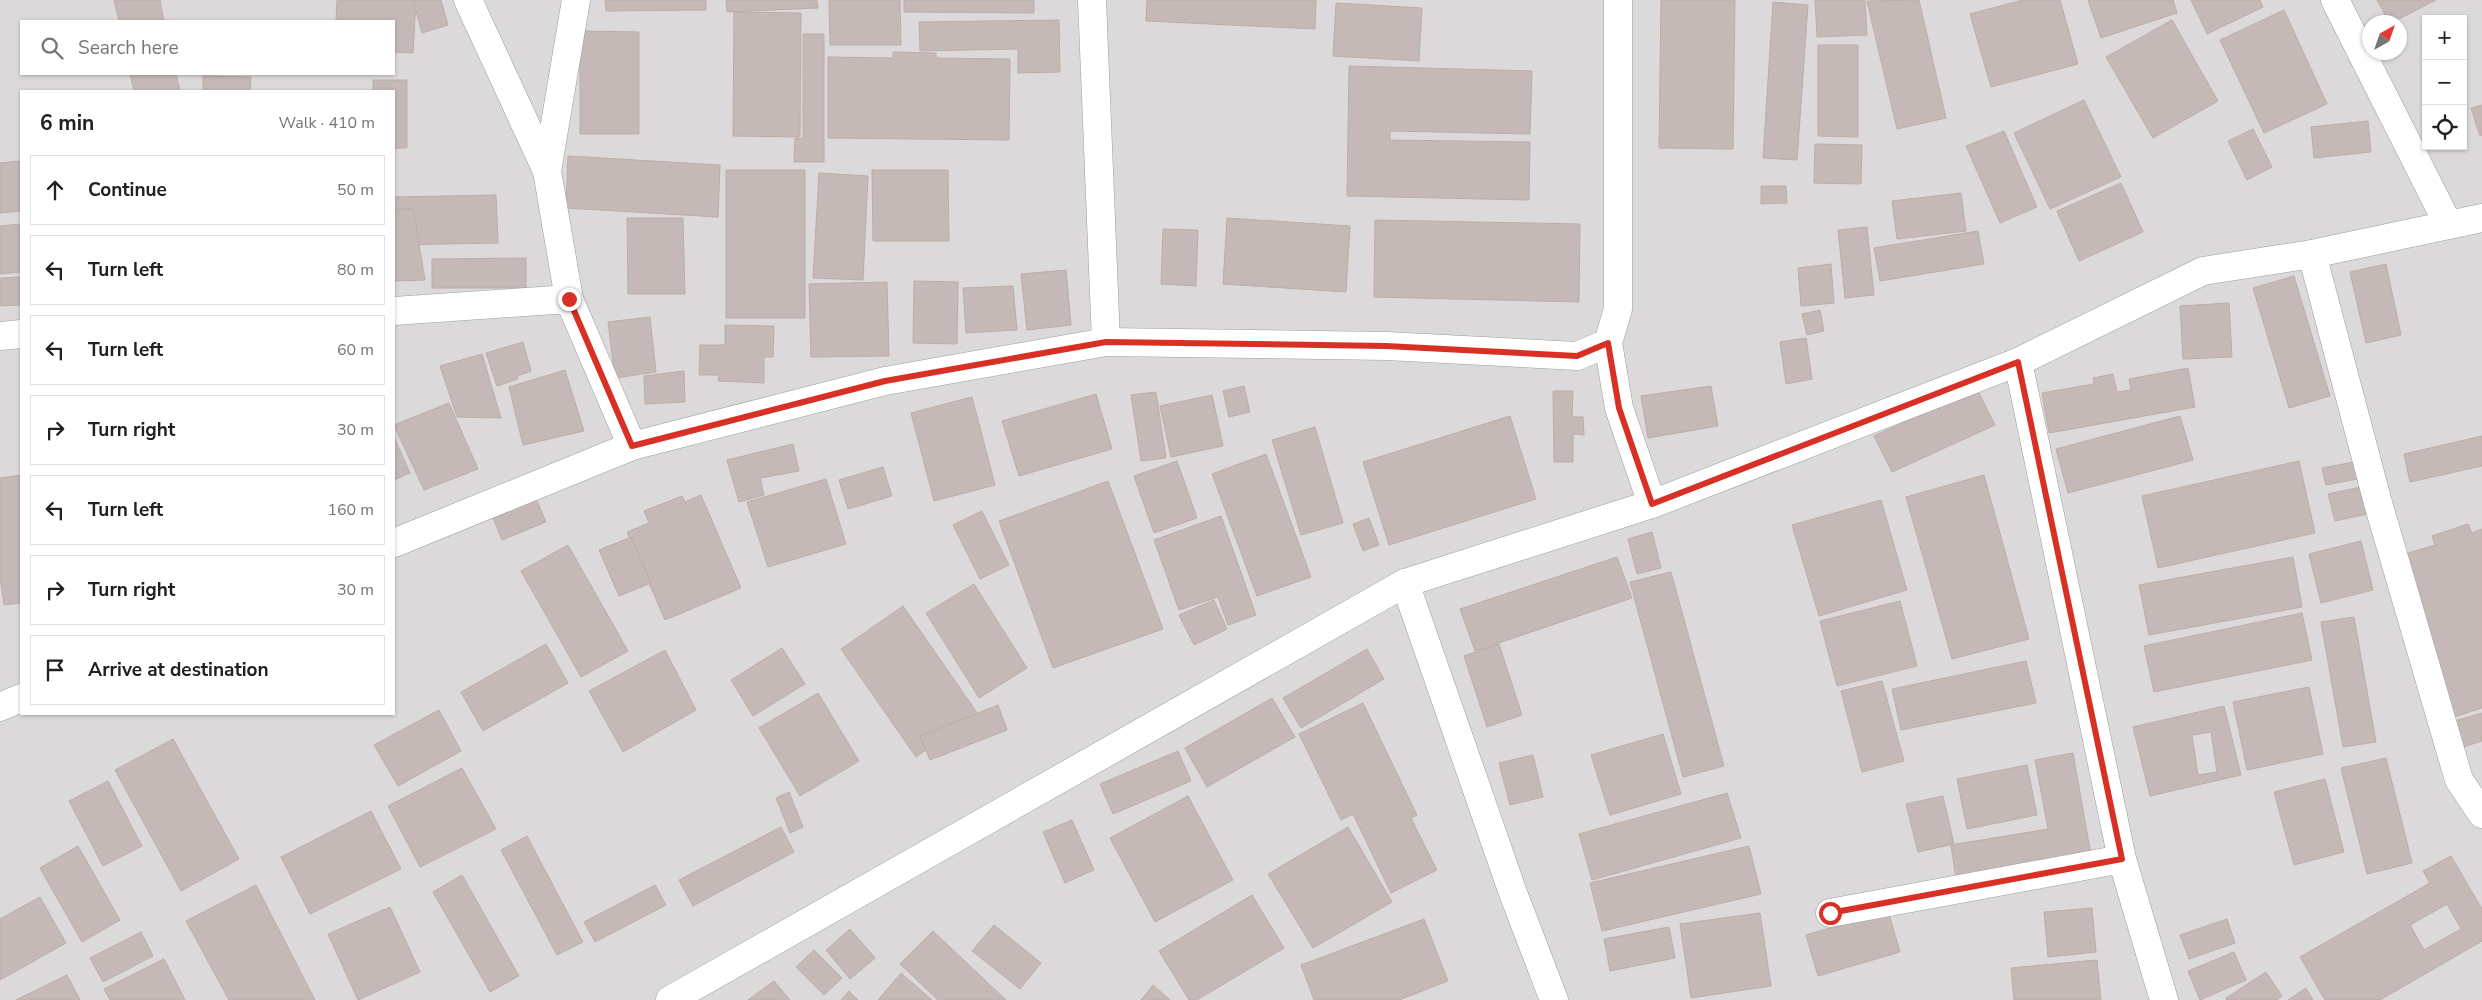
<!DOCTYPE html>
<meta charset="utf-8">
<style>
body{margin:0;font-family:"Nunito Sans",sans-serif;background:#f6f6f6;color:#202124}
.controls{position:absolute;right:15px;top:15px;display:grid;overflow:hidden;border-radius:0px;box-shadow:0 1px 4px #0004}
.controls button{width:45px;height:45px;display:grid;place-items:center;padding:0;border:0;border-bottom:1px solid #e0e0e0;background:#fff;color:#202124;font:25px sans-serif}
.compass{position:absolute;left:2362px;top:15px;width:45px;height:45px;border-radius:50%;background:#fff;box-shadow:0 1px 4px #0004;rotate:40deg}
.stop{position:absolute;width:15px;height:15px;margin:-11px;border:4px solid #d93025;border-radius:50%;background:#fff}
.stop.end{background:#d93025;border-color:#fff;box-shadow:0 1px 5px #0008}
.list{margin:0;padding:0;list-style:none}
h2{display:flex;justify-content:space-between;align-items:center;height:65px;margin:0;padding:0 20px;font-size:21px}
h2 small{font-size:16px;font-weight:400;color:#757577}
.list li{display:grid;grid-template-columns:32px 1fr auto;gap:15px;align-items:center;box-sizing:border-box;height:70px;margin:0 10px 10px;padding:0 10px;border:1px solid #e0e0e0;border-radius:0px}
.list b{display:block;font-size:19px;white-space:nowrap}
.list em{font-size:16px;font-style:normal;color:#757577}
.icon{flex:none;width:28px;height:28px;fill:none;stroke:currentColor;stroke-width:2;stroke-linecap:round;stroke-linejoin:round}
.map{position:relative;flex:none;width:2482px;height:1000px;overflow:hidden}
.search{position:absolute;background:#fff;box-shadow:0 1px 4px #0004;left:20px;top:20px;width:375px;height:55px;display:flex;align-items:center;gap:12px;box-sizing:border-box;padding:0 18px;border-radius:0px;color:#757577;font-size:19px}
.panel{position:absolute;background:#fff;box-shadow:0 1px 4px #0004;left:20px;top:90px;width:375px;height:625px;border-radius:0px}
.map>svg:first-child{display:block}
.residential{fill:#dbd9da;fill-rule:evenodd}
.building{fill:#c5b9b7;stroke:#beaca6;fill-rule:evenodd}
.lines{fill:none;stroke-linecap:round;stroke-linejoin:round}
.minor-casing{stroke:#9e9e9e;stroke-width:29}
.minor{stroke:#fff;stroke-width:28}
.route{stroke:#d93025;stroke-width:6}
</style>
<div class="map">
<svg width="2482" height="1000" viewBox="0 0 2482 1000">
<rect width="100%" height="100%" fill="#ede8e3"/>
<!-- residential -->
<path class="residential" d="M0 0H2482V1000H0ZM2426 19H2463V146H2426ZM21 21H394V74H21ZM2370 22H2400V52H2370ZM21 91H394V714H21Z"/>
<!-- building -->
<g class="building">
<path d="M114 0H160L164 21H119Z"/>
<path d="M337 0H416L413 53 394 52V21H336Z"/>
<path d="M413 0H441L448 25 422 33Z"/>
<path d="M605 0H706V10L606 11Z"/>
<path d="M726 0H817L818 8 727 12Z"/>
<path d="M829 0H900L901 45H830Z"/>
<path d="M904 0H1034V13L904 12Z"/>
<path d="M1147 0H1316L1315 29 1146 21Z"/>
<path d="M1661 0H1735L1733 149 1659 148Z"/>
<path d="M1815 0H1865L1867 35 1817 37Z"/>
<path d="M1919 0 1946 118 1897 129 1867 1Z"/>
<path d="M2023 0H2060L2078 64 1991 87 1970 14Z"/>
<path d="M2088 0H2173L2177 13 2101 38Z"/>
<path d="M2191 0H2260L2263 7 2207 34Z"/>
<path d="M2377 0H2436L2393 22H2389Z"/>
<path d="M1773 2 1808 5 1797 160 1763 158Z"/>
<path d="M1336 3 1422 8 1419 61 1333 56Z"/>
<path d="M2284 10 2327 104 2264 133 2220 40Z"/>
<path d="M734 12 801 13 800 137 733 136Z"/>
<path d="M1059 20 1060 72 1018 73V49L920 51 919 22Z"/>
<path d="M2172 20 2218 101 2153 138 2106 57Z"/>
<path d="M580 31 639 32V134H580Z"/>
<path d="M803 34H824V162H794L795 138 803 139Z"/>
<path d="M1818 45H1858V137L1818 136Z"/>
<path d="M893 52 936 53V58L1010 59 1009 140 828 138V57L893 58Z"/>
<path d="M1349 66 1532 71 1530 134 1390 131V140L1530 142 1529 200 1347 196Z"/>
<path d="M130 74H176L180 91H134Z"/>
<path d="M203 76 251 77 250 91H203Z"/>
<path d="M373 80H407V148H394V91H373Z"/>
<path d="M2084 100 2121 177 2050 209 2014 133Z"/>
<path d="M2482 105V135L2480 136 2471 108Z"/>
<path d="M2368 121 2371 152 2314 158 2311 127Z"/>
<path d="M2253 129 2272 167 2247 180 2228 141Z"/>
<path d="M2004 131 2037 207 2000 223 1966 146Z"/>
<path d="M1815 144 1862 145 1861 184 1814 183Z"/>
<path d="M568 156 720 165 718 217 566 208Z"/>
<path d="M21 161V211L0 213V163Z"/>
<rect x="726" y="170" width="79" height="148"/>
<path d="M872 170H948L949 241H873Z"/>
<path d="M819 173 868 176 863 280 813 278Z"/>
<path d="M2121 183 2143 232 2079 261 2057 211Z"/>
<path d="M1761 186H1786L1787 203 1761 204Z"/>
<path d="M1961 193 1966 231 1897 239 1892 201Z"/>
<path d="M496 195 498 243 394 245V197Z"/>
<path d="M413 208 425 280 394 281V210Z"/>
<path d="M627 218H683L685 294H628Z"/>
<path d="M1227 218 1350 226 1346 292 1223 284Z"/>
<path d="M1375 220 1580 224 1579 302 1374 297Z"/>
<path d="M21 224V272L0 274V226Z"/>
<path d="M1867 227 1874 295 1845 298 1838 230Z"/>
<path d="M1163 229 1198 230 1196 286 1161 284Z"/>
<path d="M1978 231 1984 264 1880 281 1874 248Z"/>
<path d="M526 258V288H432V259Z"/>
<path d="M1831 264 1834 303 1801 306 1798 268Z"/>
<path d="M2386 264 2401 335 2366 343 2350 272Z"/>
<path d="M1066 270 1071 325 1027 330 1021 274Z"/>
<path d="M2294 276 2330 396 2289 408 2253 288Z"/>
<path d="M21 277V305L0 306V278Z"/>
<path d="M914 281 958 282 957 344 913 343Z"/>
<path d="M887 282 889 356 811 357 809 284Z"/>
<path d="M1013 286 1017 330 966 333 963 288Z"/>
<path d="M2229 303 2232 357 2183 359 2180 306Z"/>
<path d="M1820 310 1824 331 1807 335 1802 314Z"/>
<path d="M650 317 656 372 615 378 608 322Z"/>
<path d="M725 325 774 326 773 357H764V383L718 381 719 375H699L700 345H725Z"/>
<path d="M1806 338 1812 379 1786 384 1780 342Z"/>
<path d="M523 342 531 371 517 376 518 379 497 386 486 353Z"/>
<path d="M482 354 501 418 457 417 440 366Z"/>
<path d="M2188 368 2195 407 2049 433 2042 393 2094 384 2093 378 2113 374 2117 392 2131 390 2129 379Z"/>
<path d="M565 370 584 431 523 445 509 387Z"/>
<path d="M684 371 685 402 645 404 644 376Z"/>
<path d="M1244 386 1250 412 1229 417 1223 391Z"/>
<path d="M1711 386 1718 426 1648 438 1641 396Z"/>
<path d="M1977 389 1995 425 1892 472 1874 436Z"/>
<path d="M1553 391H1573L1572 417H1583L1584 435 1573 434V462H1554Z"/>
<path d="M1156 392 1166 458 1141 461 1131 395Z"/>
<path d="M1096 394 1112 449 1019 476 1002 421Z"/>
<path d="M1212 395 1223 446 1171 457 1160 406Z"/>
<path d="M972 397 995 485 934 501 911 413Z"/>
<path d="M449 403 478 469 424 490 394 425Z"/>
<path d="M1510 416 1536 499 1389 545 1363 462Z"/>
<path d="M2180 416 2193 460 2068 493 2056 449Z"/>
<path d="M1315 427 1343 523 1301 535 1272 440Z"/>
<path d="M2482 436V466L2410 482 2404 454Z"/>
<path d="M394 437 410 473 394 480Z"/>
<path d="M793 444 799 471 760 478 764 495 739 502 727 460Z"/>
<path d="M1266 454 1311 577 1257 596 1212 474Z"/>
<path d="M1177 461 1197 518 1154 533 1134 476Z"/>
<path d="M2299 461 2315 533 2158 568 2142 496Z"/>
<path d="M2354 462 2357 479 2326 485 2322 468Z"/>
<path d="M883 467 892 496 848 509 839 480Z"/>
<path d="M21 475V603L4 605 0 577V478Z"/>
<path d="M1984 475 2029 639 1952 659 1906 497Z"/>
<path d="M826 479 846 544 768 567 747 502Z"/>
<path d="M1108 481 1163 629 1053 668 999 521Z"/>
<path d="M2361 487 2367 514 2335 521 2328 494Z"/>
<path d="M534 494 546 522 502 540 491 513Z"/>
<path d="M701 495 741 588 665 620 627 532 649 523 644 511 682 496 685 502Z"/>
<path d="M1881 500 1907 590 1819 616 1792 525Z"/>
<path d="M982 511 1009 565 980 579 953 525Z"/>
<path d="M1221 516 1256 615 1228 625 1218 597 1179 610 1154 540Z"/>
<path d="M1369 518 1379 545 1363 551 1353 524Z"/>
<path d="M2468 524 2472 533 2482 529V708L2451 718 2405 554 2435 545 2432 536Z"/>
<path d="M1652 532 1661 568 1637 574 1628 539Z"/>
<path d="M631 537 651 583 619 596 599 550Z"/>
<path d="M2361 541 2373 590 2321 603 2309 554Z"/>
<path d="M568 545 628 651 581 677 521 571Z"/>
<path d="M1617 557 1632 598 1475 651 1460 609Z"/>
<path d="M2293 557 2302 607 2149 635 2139 585Z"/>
<path d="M1671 572 1724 766 1683 777 1630 582Z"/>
<path d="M974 584 1027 668 979 698 926 613Z"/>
<path d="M1214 600 1227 629 1194 645 1179 615Z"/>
<path d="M1900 601 1917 666 1837 686 1820 621Z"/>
<path d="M903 606 978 714 916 757 841 649Z"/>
<path d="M2302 613 2312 660 2154 692 2144 646Z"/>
<path d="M2354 617 2376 742 2343 747 2321 622Z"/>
<path d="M546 644 568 683 483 731 461 692Z"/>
<path d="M1499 644 1522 715 1487 727 1464 656Z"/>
<path d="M782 648 805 684 753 716 731 680Z"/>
<path d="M1367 649 1384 679 1301 728 1283 698Z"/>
<path d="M665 650 696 710 623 752 589 691Z"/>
<path d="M2026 661 2036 703 1901 730 1892 689Z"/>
<path d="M1882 681 1904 761 1862 772 1841 691Z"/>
<path d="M2309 687 2323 754 2247 770 2233 702Z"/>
<path d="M818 693 859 761 800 796 759 728Z"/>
<path d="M1272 698 1295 737 1207 787 1185 748Z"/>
<path d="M1363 703 1417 815 1411 818 1437 870 1391 893 1353 814 1341 820 1299 734Z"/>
<path d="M998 705 1007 730 930 760 920 736Z"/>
<path d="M2224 706 2241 775 2150 796 2133 727ZM2211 732 2217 772 2198 775 2192 735Z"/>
<path d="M439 710 461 751 398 786 374 745Z"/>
<path d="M2482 713V741L2460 748 2451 722Z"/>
<path d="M1663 734 1681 794 1610 815 1591 755Z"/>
<path d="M173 739 239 859 181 891 115 770Z"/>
<path d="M1178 751 1191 781 1113 814 1100 784Z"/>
<path d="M2073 753 2091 855 1956 879 1951 845 2048 829 2035 760Z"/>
<path d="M1533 755 1543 797 1510 805 1499 763Z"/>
<path d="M2386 758 2412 863 2367 874 2341 768Z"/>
<path d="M2027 765 2037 815 1967 829 1957 779Z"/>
<path d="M462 768 496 829 420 867 388 806Z"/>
<path d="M2325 779 2344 852 2294 865 2274 792Z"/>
<path d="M108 781 142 846 103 866 69 801Z"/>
<path d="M789 792 803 827 790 833 776 798Z"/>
<path d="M1727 793 1741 838 1592 880 1579 834Z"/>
<path d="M1188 796 1233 880 1155 922 1110 838Z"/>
<path d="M1943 796 1954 844 1918 852 1906 804Z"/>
<path d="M371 811 401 869 310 914 281 857Z"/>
<path d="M1072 820 1094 870 1065 883 1043 832Z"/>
<path d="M781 827 794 852 693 906 679 880Z"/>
<path d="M1348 827 1392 902 1313 948 1268 874Z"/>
<path d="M527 836 583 942 557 955 501 850Z"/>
<path d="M78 846 120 920 82 942 40 868Z"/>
<path d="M1749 846 1761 894 1602 931 1590 883Z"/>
<path d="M2451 856 2482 909V941L2380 1000H2325L2300 957 2430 883 2423 871ZM2447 904 2461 929 2424 950 2410 925Z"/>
<path d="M462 875 519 976 490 992 433 892Z"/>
<path d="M256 885 315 1000H229L186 921Z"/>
<path d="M655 885 666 905 595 942 584 922Z"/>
<path d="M1252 895 1284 948 1197 1000H1189L1159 951Z"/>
<path d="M40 897 66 943 0 980V919Z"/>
<path d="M390 907 420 972 358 1000 328 934Z"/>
<path d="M2092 908 2096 952 2048 957 2044 912Z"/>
<path d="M1888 911 1900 952 1818 976 1806 935Z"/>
<path d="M1760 913 1771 986 1691 998 1680 924Z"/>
<path d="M1424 919 1448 981 1399 1000H1314L1301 965Z"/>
<path d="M2227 919 2235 943 2189 959 2180 935Z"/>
<path d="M994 925 1041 963 1020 989 972 951Z"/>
<path d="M1669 927 1675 958 1610 971 1604 939Z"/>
<path d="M850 929 875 958 850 979 826 950Z"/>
<path d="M933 931 1006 1000H938L900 964Z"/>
<path d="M141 932 153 956 103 982 90 958Z"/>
<path d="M814 950 842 978 824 995 796 967Z"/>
<path d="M2234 952 2246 980 2200 1000 2188 971Z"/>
<path d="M164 959 185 1000H110L104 989Z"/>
<path d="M2097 960 2101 1000H2014L2011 968Z"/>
<path d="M2266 972 2282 996 2277 1000H2227L2226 998Z"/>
<path d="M901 973 932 1000H878Z"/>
<path d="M67 975 80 1000H16Z"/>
<path d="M774 981 790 1000H748Z"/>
<path d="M1153 985 1170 1000H1141Z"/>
<path d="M2306 988 2313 1000H2288Z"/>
<path d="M849 991 858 1000H841Z"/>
</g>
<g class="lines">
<defs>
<g id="minor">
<path d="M468 0 547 171 569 299 632 446"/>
<path d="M1092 0 1106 342"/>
<path d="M1618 0V309L1608 343 1619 408 1652 504"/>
<path d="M2335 0 2448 224"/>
<path d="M547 171 576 0"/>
<path d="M2312 254 2378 503 2459 780 2482 814"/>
<path d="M394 311 569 299"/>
<path d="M0 336 21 334"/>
<path d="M2018 362 2122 859 2164 1000"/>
<path d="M394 543 632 446 885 381 1106 342 1387 346 1577 356 1608 343"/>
<path d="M1405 583 1513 893 1554 1000"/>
<path d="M0 707 21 698"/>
<path d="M1830 913 2122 859"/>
<path d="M670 1000 1405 583 1652 504 2018 362 2203 271 2312 254 2482 218"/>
</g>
</defs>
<!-- minor casing -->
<use href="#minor" class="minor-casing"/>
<!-- minor -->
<use href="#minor" class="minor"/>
</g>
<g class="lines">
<!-- route -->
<path class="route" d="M569 299 632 446 885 381 1106 342 1386 346 1577 356 1608 343 1619 408 1652 504 2018 362 2122 859 1830 913"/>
</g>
</svg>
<div class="controls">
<button>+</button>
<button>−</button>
<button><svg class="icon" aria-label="locate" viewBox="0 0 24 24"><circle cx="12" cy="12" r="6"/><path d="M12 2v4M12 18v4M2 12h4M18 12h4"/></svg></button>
</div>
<svg class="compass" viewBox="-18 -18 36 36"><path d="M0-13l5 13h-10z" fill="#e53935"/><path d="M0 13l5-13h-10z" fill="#757577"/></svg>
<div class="stop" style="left:1830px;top:913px"></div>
<div class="stop end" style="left:569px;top:299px"></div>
<div class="search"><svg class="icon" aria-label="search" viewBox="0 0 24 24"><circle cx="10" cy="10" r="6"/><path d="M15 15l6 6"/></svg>Search here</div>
<section class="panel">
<h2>6 min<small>Walk · 410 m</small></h2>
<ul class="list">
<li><svg class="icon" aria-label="ahead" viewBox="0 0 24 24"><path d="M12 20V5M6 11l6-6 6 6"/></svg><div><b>Continue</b></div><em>50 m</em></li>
<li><svg class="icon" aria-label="left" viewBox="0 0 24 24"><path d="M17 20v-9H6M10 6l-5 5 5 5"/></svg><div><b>Turn left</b></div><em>80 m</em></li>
<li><svg class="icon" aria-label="left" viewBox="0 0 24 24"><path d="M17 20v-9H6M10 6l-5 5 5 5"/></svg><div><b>Turn left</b></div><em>60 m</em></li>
<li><svg class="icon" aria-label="right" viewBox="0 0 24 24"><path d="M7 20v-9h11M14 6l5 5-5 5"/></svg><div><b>Turn right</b></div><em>30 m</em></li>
<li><svg class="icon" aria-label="left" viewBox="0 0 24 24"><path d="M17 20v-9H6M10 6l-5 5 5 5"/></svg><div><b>Turn left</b></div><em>160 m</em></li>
<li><svg class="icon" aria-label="right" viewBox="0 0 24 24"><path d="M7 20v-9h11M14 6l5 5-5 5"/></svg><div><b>Turn right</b></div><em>30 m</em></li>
<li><svg class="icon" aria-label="arrive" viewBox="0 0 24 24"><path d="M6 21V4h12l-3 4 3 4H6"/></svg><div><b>Arrive at destination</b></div></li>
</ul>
</section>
</div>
